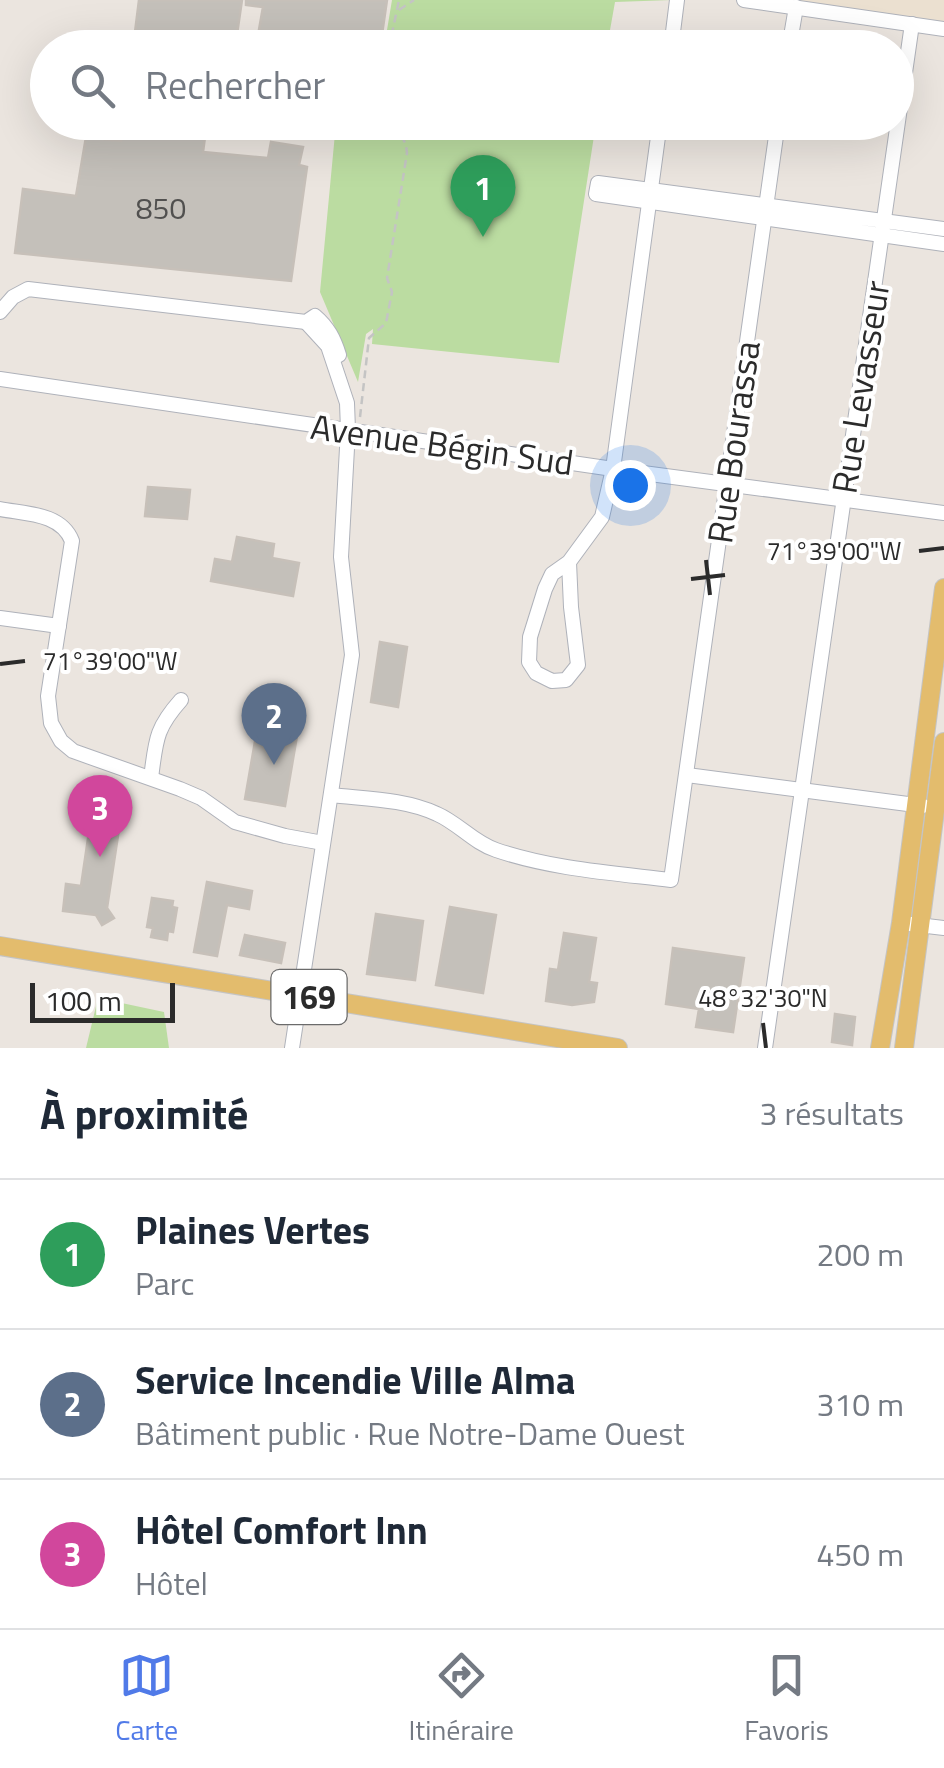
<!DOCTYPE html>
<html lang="fr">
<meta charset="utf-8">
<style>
body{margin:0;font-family:"Titillium Web",sans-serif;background:#f6f6f7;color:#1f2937}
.scale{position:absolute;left:30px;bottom:25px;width:145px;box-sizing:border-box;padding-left:10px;border:5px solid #2b2b2b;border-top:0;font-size:28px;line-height:35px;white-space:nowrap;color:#2b2b2b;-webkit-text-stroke:8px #fff;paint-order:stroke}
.you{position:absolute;left:630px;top:485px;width:35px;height:35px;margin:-25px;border:8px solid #fff;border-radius:50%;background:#1a73e8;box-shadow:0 0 0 15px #1a73e833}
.badge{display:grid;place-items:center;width:65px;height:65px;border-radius:50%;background:#507ae8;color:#fff;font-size:32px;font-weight:700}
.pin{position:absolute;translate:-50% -82px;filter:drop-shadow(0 2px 5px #0008)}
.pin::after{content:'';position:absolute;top:52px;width:35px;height:30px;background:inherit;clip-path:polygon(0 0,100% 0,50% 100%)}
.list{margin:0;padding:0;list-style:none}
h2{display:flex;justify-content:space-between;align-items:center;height:130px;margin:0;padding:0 40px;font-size:42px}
h2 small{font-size:32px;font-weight:400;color:#747a83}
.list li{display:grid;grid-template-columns:65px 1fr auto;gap:30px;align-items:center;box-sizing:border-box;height:150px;padding:0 40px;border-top:2px solid #e0e1e3}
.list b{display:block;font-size:38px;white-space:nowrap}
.list p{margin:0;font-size:32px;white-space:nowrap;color:#747a83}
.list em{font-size:32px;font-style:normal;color:#747a83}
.icon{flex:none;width:55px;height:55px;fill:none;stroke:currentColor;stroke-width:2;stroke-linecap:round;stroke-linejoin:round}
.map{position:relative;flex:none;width:944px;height:1048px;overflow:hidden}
.search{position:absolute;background:#fff;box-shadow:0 10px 40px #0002;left:30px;right:30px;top:30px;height:110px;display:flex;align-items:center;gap:25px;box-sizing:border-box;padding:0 35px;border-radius:55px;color:#747a83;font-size:38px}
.sheet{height:580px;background:#fff}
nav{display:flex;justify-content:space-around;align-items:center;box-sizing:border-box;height:140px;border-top:2px solid #e0e1e3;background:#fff;font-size:28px;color:#747a83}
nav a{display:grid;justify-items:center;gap:5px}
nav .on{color:#507ae8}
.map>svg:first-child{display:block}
.education{fill:#ebe0d0}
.green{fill:#bbdca1}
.building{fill:#c4c0ba;stroke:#c7c0b9;stroke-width:2.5}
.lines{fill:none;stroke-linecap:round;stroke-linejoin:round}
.minor-casing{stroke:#afb2ba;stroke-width:16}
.major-casing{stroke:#c4c4c4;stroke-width:20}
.path{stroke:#c4c4c4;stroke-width:2.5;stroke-dasharray:8 5;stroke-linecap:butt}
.minor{stroke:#fff;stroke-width:14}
.major{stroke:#e3bc6d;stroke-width:18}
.ticks{fill:none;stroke:#2b2b2b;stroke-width:4}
.labels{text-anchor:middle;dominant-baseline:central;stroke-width:8;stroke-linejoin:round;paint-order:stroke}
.number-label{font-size:30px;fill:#51504f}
.shield{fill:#fff;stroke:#6b6b6b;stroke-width:2.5}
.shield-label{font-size:32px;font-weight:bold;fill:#2b2b2b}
.street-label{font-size:35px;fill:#2b2b2b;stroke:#fff}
.ticks-label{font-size:25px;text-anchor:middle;fill:#2b2b2b;stroke:#fff;stroke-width:8;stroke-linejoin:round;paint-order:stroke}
</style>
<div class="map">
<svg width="944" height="1048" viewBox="0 0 944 1048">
<rect width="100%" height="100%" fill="#ebe5df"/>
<!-- education -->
<path class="education" d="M777 0H944V24Z"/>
<!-- green -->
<g class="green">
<path d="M392 0H672L615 2 607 47 384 48Z"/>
<path d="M336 123H596L559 363 372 344 373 329 366 334 358 382 320 292Z"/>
<path d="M98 998 164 1012 169 1048H86Z"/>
</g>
<!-- building -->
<g class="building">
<path d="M139 0H242L235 48H133Z"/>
<path d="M246 0H387L380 48H295L257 41 263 7 246 5Z"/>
<path d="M123 122H207L203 152 268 158 271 142 303 147 299 165 307 167 291 281 15 253 23 189 76 196 86 137 121 141Z"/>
<path d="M148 487 190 490 187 519 145 516Z"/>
<path d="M237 537 274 544 272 558 299 563 293 596 211 581 215 559 232 562Z"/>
<path d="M380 642 407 647 398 707 371 702Z"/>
<path d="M258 724 298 730 285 806 245 799Z"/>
<path d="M90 825 119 829 107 908 114 918 102 925 96 915 63 911 66 884 81 886Z"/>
<path d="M207 882 252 891 249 909 227 905 217 956 194 952Z"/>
<path d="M152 898 173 901 172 907 177 908 173 932 168 931 167 940 151 937 153 928 147 927Z"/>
<path d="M450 907 496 915 483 993 436 985Z"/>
<path d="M376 914 423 921 415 980 367 974Z"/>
<path d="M564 933 596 938 589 982 597 983 594 1002 572 1005 546 1001 550 969 558 970Z"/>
<path d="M245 935 285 943 281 963 240 955Z"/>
<path d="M673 948 744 958 733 1032 696 1027 699 1009 666 1004Z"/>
<path d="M835 1014 855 1017 852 1045 832 1042Z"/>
</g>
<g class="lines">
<defs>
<g id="minor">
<path d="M744 0 944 29"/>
<path d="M671 48 677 0"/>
<path d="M789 48 796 7"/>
<path d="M944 229 598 183 596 194 944 244"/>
<path d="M0 312 13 297 28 289 306 322 315 316C328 327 334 339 339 355"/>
<path d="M0 379 613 469 944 513"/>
<path d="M0 509C26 514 61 513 72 541L48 696 51 723 61 741 73 751 180 789 201 798 235 822 285 836 323 843"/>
<path d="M569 562 571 607 578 665 566 680 552 681 536 673 529 662 530 637 545 589 552 574 569 562 602 517 613 469 660 122"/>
<path d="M0 618 59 626"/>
<path d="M687 775 923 806"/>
<path d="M151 778C156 741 155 729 181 700"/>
<path d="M331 795C366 799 405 799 437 814 458 823 474 843 496 850 552 869 612 873 671 880L778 122"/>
<path d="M910 924 944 928"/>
<path d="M292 1048 352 655 341 557 348 430 347 403 328 346 306 322"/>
<path d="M765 1048 912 24"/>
</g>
<g id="major">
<path d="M0 946 618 1048"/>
<path d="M880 1048 901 923 944 588"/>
<path d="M904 1048 944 742"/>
</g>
</defs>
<!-- minor casing -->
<use href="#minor" class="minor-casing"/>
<!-- major casing -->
<use href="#major" class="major-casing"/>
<!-- path -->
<g class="path">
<path d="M399 10 414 0"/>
<path d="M389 48 399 0"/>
<path d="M360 417 369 338 386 323 392 292 387 278 407 153 406 145 395 122"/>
</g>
<!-- minor -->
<use href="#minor" class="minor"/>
<!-- major -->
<use href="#major" class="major"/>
</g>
<!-- ticks -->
<path class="ticks" d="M919 551 944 548M706 560 710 595M691 579 725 575M0 664 25 661M763 1023 766 1048"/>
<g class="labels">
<!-- number labels -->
<g class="number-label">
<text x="161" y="208">850</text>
</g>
<!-- shield labels -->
<rect class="shield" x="271.5" y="970" width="75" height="54" rx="8"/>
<g class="shield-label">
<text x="309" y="997">169</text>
</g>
<!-- street labels -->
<g class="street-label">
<text transform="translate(860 387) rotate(-81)">Rue Levasseur</text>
<text transform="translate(733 442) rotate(-82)">Rue Bourassa</text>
<text transform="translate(442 444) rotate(8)">Avenue Bégin Sud</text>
</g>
</g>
<g class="ticks-label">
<text x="834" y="560">71°39'00"W</text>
<text x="110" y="670">71°39'00"W</text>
<text x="763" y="1007">48°32'30"N</text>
</g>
</svg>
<div class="scale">100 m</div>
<div class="you"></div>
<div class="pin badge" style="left:483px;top:237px;background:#2e9e5b">1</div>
<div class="pin badge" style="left:274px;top:765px;background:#5c6f8a">2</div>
<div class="pin badge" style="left:100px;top:857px;background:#d1479c">3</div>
<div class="search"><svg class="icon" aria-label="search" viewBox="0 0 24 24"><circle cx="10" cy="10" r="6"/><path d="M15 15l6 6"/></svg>Rechercher</div>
</div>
<section class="sheet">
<h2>À proximité<small>3 résultats</small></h2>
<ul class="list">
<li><span class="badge" style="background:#2e9e5b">1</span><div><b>Plaines Vertes</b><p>Parc</p></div><em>200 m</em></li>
<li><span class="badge" style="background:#5c6f8a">2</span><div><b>Service Incendie Ville Alma</b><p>Bâtiment public · Rue Notre-Dame Ouest</p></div><em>310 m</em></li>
<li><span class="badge" style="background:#d1479c">3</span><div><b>Hôtel Comfort Inn</b><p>Hôtel</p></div><em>450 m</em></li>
</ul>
</section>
<nav>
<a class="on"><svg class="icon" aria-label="map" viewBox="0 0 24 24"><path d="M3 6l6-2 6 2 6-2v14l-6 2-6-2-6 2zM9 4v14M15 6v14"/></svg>Carte</a>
<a><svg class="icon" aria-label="directions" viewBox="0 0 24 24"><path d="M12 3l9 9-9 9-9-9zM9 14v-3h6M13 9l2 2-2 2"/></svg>Itinéraire</a>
<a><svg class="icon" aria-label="saved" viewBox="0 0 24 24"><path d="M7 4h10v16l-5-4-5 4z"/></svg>Favoris</a>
</nav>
